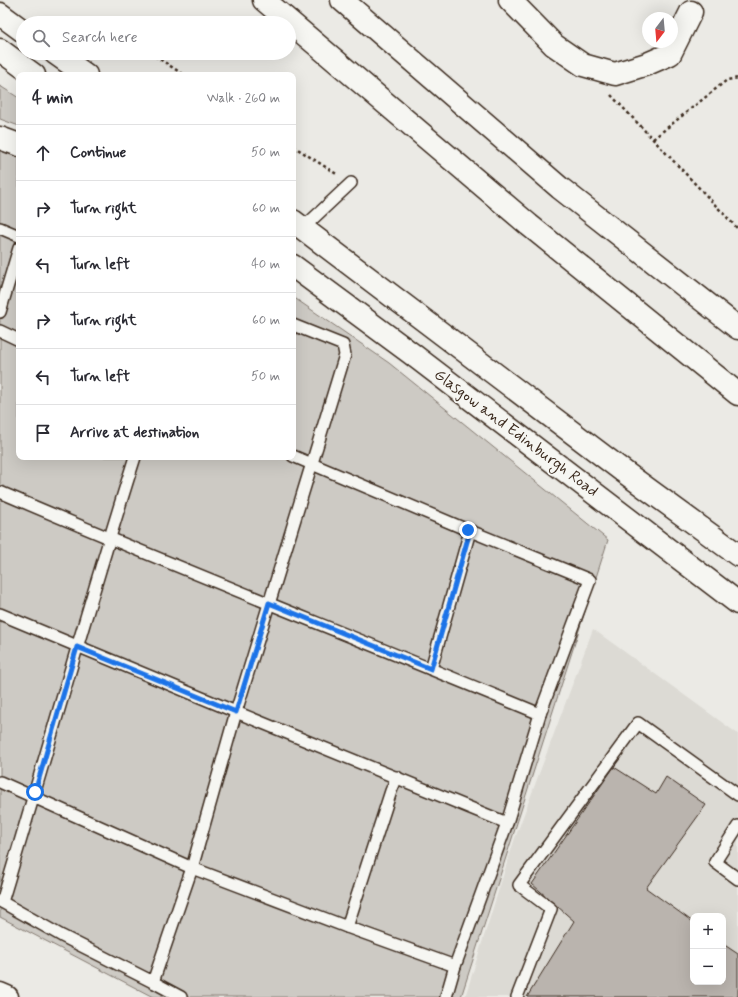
<!DOCTYPE html>
<meta charset="utf-8">
<style>
body{margin:0;font-family:Mynerve,sans-serif;background:#f2f2f3;color:#2b2b33}
.controls{position:absolute;right:12px;bottom:12px;display:grid;overflow:hidden;border-radius:8px;box-shadow:0 4px 16px #0002}
.controls button{width:36px;height:36px;display:grid;place-items:center;padding:0;border:0;border-bottom:1px solid #e1e1e2;background:#fff;color:#2b2b33;font:20px sans-serif}
.compass{position:absolute;left:642px;top:12px;width:36px;height:36px;border-radius:50%;background:#fff;box-shadow:0 4px 16px #0002;rotate:196deg}
.stop{position:absolute;width:12px;height:12px;margin:-9px;border:3px solid #1a73e8;border-radius:50%;background:#fff}
.stop.end{background:#1a73e8;border-color:#fff;box-shadow:0 1px 4px #0008}
.list{margin:0;padding:0;list-style:none}
h2{display:flex;justify-content:space-between;align-items:center;height:52px;margin:0;padding:0 16px;font-size:17px}
h2 small{font-size:13px;font-weight:400;color:#7c7c81}
.list li{display:grid;grid-template-columns:26px 1fr auto;gap:12px;align-items:center;box-sizing:border-box;height:56px;padding:0 16px;border-top:1px solid #e1e1e2}
.list b{display:block;font-size:15px;white-space:nowrap}
.list em{font-size:13px;font-style:normal;color:#7c7c81}
.icon{flex:none;width:22px;height:22px;fill:none;stroke:currentColor;stroke-width:2;stroke-linecap:round;stroke-linejoin:round}
.map{position:relative;flex:none;width:738px;height:997px;overflow:hidden}
.search{position:absolute;background:#fff;box-shadow:0 4px 16px #0002;left:16px;top:16px;width:280px;height:44px;display:flex;align-items:center;gap:10px;box-sizing:border-box;padding:0 14px;border-radius:22px;color:#7c7c81;font-size:15px}
.panel{position:absolute;background:#fff;box-shadow:0 4px 16px #0002;left:16px;top:72px;width:280px;height:388px;border-radius:8px}
.map>svg:first-child{display:block}
.built{fill:#dcdad4;fill-rule:evenodd}
.green{fill:#cdcac4;stroke:#847a71}
.building{fill:#bab4ae;stroke:#3b2a1e}
.lines{fill:none;stroke-linecap:round;stroke-linejoin:round}
.lane-casing{stroke:#3b2a1e;stroke-width:14}
.street-casing{stroke:#3b2a1e;stroke-width:25}
.secondary-casing{stroke:#3b2a1e;stroke-width:25}
.highway-casing{stroke:#3b2a1e;stroke-width:25}
.path{stroke:#3b2a1e;stroke-width:2.5;stroke-dasharray:3 3;stroke-linecap:butt}
.lane{stroke:#f6f6f2;stroke-width:11}
.street{stroke:#f6f6f2;stroke-width:22}
.secondary{stroke:#f6f6f2;stroke-width:22}
.highway{stroke:#f6f6f2;stroke-width:22}
.route{stroke:#1a73e8;stroke-width:5}
.labels{text-anchor:middle;dominant-baseline:central;stroke-width:3.5;stroke-linejoin:round;paint-order:stroke}
.street-label{font-size:16px;fill:#3b2a1e;stroke:#f6f6f2}
</style>
<div class="map">
<svg width="738" height="997" viewBox="0 0 738 997">
<rect width="100%" height="100%" fill="#ebeae5"/>
<filter id="ink" filterUnits="userSpaceOnUse"><feTurbulence type="fractalNoise" baseFrequency=".025" numOctaves="2"/><feDisplacementMap in="SourceGraphic" scale="8" xChannelSelector="R" yChannelSelector="G"/><feConvolveMatrix kernelMatrix="1 2 1 2 8 2 1 2 1" color-interpolation-filters="sRGB"/></filter>
<g filter="url(#ink)">
<!-- built -->
<path class="built" d="M593 629 738 734V997H465L514 841ZM693 916H723V982H693Z"/>
<!-- green -->
<g class="green">
<path d="M0 86 19 98V126L0 119Z"/>
<path d="M0 142 19 148V457H293V297L389 363 608 540 461 997H153L0 917Z"/>
</g>
<!-- building -->
<path class="building" d="M614 767 656 794 666 777 706 805 646 888 693 922V982H723V944L738 954V997H527L574 921 532 884Z"/>
<g class="lines">
<defs>
<g id="lane">
<path d="M0 228 19 236"/>
<path d="M303 228 351 183"/>
<path d="M0 312 19 248"/>
<path d="M0 331 19 340"/>
<path d="M293 456 470 531 431 669"/>
<path d="M0 492C179 569 360 639 540 714"/>
<path d="M0 614 236 712 507 823 540 714 590 580 468 530"/>
<path d="M0 782 192 868 347 927 455 966"/>
<path d="M738 826 715 862 738 879"/>
<path d="M0 901 62 936 153 982 192 868 236 712 345 355 343 345 293 325"/>
<path d="M2 902C47 754 88 604 135 457"/>
<path d="M347 927 391 791 397 777"/>
<path d="M153 982 181 997"/>
<path d="M446 997 455 966 507 823"/>
<path d="M517 997 551 909 519 885 638 723 738 795"/>
</g>
<g id="street">
<path d="M510 0 554 45 583 65 615 74 647 64 670 54 691 12"/>
<path d="M0 138 19 145"/>
</g>
<path id="secondary" d="M0 994 7 997"/>
<g id="highway">
<path d="M264 0 529 225 738 394"/>
<path d="M342 0 560 188 738 328"/>
<path d="M0 14 23 31"/>
<path d="M0 50 34 75"/>
<path d="M55 53 86 75"/>
<path d="M293 221 627 474 738 555"/>
<path d="M293 266 412 354 738 603"/>
</g>
</defs>
<!-- lane casing -->
<use href="#lane" class="lane-casing"/>
<!-- street casing -->
<use href="#street" class="street-casing"/>
<!-- secondary casing -->
<use href="#secondary" class="secondary-casing"/>
<!-- highway casing -->
<use href="#highway" class="highway-casing"/>
<!-- path -->
<g class="path">
<path d="M155 56 184 75"/>
<path d="M611 95 738 229"/>
<path d="M653 139 727 80 738 78"/>
<path d="M293 146 338 175"/>
</g>
<!-- lane -->
<use href="#lane" class="lane"/>
<!-- street -->
<use href="#street" class="street"/>
<!-- secondary -->
<use href="#secondary" class="secondary"/>
<!-- highway -->
<use href="#highway" class="highway"/>
</g>
</g>
<g class="lines" filter="url(#ink)">
<!-- route -->
<path class="route" d="M35 792 77 647 236 712 269 603 431 669 470 531 468 530"/>
</g>
<g class="labels">
<!-- street labels -->
<g class="street-label">
<text transform="translate(516 433) rotate(37)">Glasgow and Edinburgh Road</text>
</g>
</g>
</svg>
<div class="controls">
<button>+</button>
<button>−</button>
</div>
<svg class="compass" viewBox="-18 -18 36 36"><path d="M0-13l5 13h-10z" fill="#e53935"/><path d="M0 13l5-13h-10z" fill="#7c7c81"/></svg>
<div class="stop" style="left:35px;top:792px"></div>
<div class="stop end" style="left:468px;top:530px"></div>
<div class="search"><svg class="icon" aria-label="search" viewBox="0 0 24 24"><circle cx="10" cy="10" r="6"/><path d="M15 15l6 6"/></svg>Search here</div>
<section class="panel">
<h2>4 min<small>Walk · 260 m</small></h2>
<ul class="list">
<li><svg class="icon" aria-label="ahead" viewBox="0 0 24 24"><path d="M12 20V5M6 11l6-6 6 6"/></svg><div><b>Continue</b></div><em>50 m</em></li>
<li><svg class="icon" aria-label="right" viewBox="0 0 24 24"><path d="M7 20v-9h11M14 6l5 5-5 5"/></svg><div><b>Turn right</b></div><em>60 m</em></li>
<li><svg class="icon" aria-label="left" viewBox="0 0 24 24"><path d="M17 20v-9H6M10 6l-5 5 5 5"/></svg><div><b>Turn left</b></div><em>40 m</em></li>
<li><svg class="icon" aria-label="right" viewBox="0 0 24 24"><path d="M7 20v-9h11M14 6l5 5-5 5"/></svg><div><b>Turn right</b></div><em>60 m</em></li>
<li><svg class="icon" aria-label="left" viewBox="0 0 24 24"><path d="M17 20v-9H6M10 6l-5 5 5 5"/></svg><div><b>Turn left</b></div><em>50 m</em></li>
<li><svg class="icon" aria-label="arrive" viewBox="0 0 24 24"><path d="M6 21V4h12l-3 4 3 4H6"/></svg><div><b>Arrive at destination</b></div></li>
</ul>
</section>
</div>
